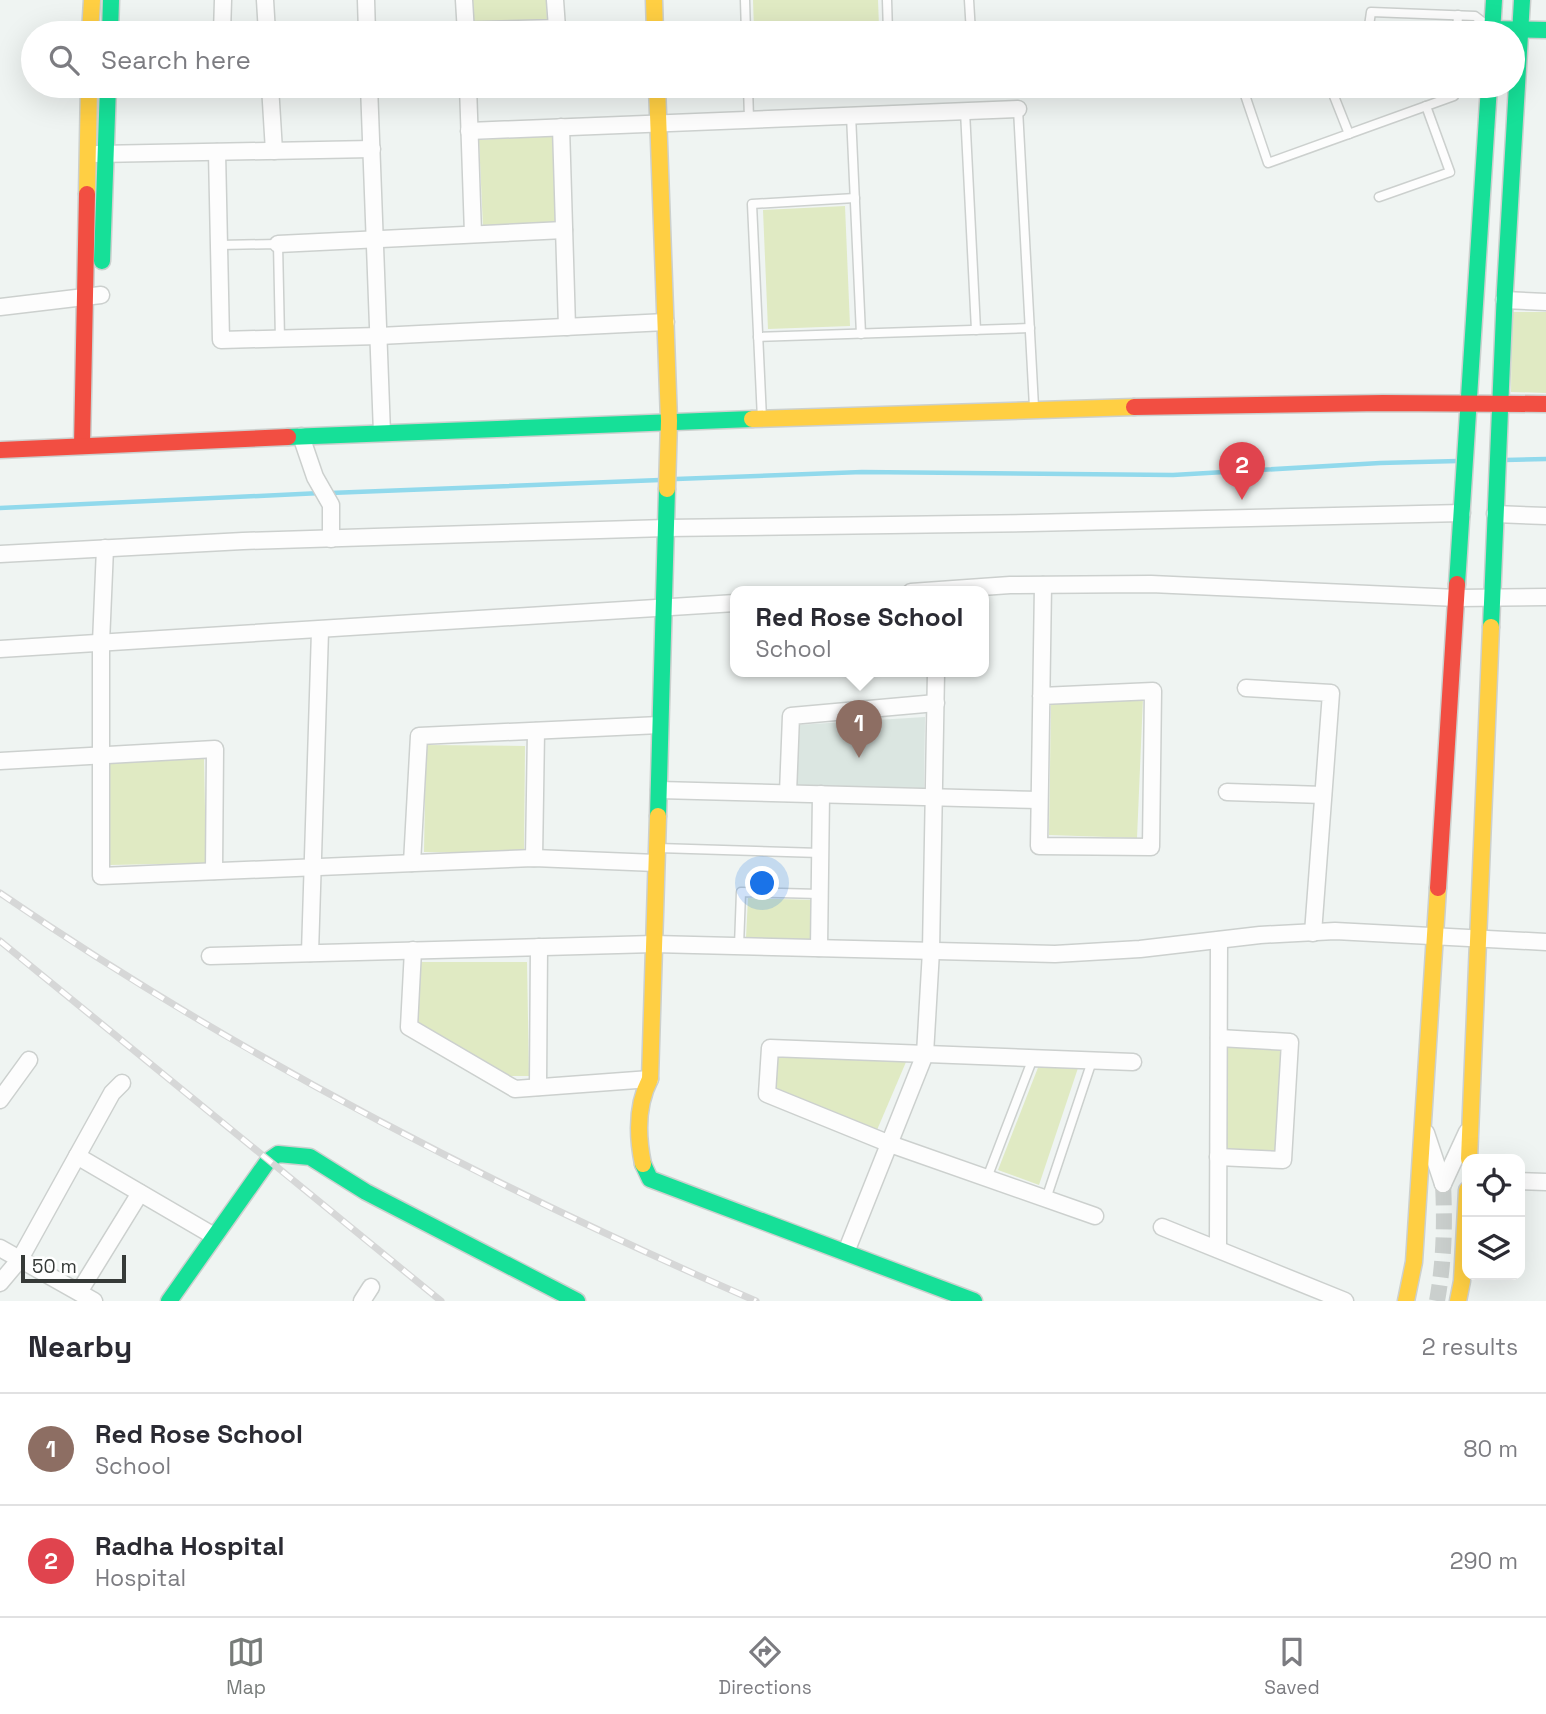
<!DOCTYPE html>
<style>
body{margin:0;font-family:"Space Grotesk",sans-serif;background:#f7f7f7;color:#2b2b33}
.controls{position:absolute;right:21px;bottom:21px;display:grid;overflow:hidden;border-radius:14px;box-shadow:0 7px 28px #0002}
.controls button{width:63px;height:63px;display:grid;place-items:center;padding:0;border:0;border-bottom:2px solid #e1e1e2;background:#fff;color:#2b2b33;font:35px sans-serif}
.scale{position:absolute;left:21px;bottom:18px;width:105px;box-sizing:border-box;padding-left:7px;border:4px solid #363a38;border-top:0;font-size:19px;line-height:24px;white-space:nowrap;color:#363a38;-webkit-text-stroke:5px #fff;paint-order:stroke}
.you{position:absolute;left:763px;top:884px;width:24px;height:24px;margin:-18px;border:5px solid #fff;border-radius:50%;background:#1a73e8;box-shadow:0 0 0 10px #1a73e833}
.badge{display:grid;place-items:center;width:46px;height:46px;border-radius:50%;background:#777b79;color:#fff;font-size:23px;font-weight:700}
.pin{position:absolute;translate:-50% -58px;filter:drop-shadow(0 2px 4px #0008)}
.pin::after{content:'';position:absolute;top:37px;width:24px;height:21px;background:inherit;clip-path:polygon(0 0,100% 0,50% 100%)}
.popup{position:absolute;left:730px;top:586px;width:259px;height:91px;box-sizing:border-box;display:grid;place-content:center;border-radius:14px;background:#fff;filter:drop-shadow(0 2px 5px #0005);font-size:23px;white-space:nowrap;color:#7c7c81}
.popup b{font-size:26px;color:#2b2b33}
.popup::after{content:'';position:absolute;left:50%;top:100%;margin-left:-14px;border:14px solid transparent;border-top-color:#fff}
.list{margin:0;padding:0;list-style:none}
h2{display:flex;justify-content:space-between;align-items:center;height:91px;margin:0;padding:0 28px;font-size:30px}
h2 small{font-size:23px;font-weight:400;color:#7c7c81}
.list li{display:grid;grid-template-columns:46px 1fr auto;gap:21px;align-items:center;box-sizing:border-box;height:112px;padding:0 28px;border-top:2px solid #e1e1e2}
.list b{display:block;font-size:26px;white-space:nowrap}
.list p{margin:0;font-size:23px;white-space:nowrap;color:#7c7c81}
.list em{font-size:23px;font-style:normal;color:#7c7c81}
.icon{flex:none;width:38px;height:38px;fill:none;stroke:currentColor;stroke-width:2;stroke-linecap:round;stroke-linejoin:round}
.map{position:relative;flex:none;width:1546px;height:1301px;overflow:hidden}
.search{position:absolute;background:#fff;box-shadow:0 7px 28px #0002;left:21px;right:21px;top:21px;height:77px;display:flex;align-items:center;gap:18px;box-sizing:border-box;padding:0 24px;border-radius:38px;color:#7c7c81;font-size:26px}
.sheet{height:315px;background:#fff}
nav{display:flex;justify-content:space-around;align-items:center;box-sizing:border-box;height:98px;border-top:2px solid #e1e1e2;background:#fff;font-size:19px;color:#7c7c81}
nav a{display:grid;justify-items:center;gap:4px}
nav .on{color:#777b79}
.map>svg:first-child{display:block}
.built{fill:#dbe6e1}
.green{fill:#e0eac3}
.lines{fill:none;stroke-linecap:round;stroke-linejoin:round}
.stream{stroke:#91d9ec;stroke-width:4.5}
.street-tunnel{stroke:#cacfcd;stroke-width:16;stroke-dasharray:16 8;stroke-linecap:butt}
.lane-casing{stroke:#ccd0ce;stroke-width:11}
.street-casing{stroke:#ccd0ce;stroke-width:19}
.fast-casing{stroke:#ccd0ce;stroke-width:19}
.slow-casing{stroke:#ccd0ce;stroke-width:19}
.jam-casing{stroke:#ccd0ce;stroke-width:19}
.lane{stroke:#fdfdfd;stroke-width:8}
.street{stroke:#fdfdfd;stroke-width:16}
.fast{stroke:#16e098;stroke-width:16}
.slow{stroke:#ffcf43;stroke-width:16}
.jam{stroke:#f24e42;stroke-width:16}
.rail-casing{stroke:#d6d7d7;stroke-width:7}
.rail{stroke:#fff;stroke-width:4.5;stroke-dasharray:13;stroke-linecap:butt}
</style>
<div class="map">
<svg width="1546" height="1301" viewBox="0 0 1546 1301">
<rect width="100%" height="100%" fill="#eff4f2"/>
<!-- built -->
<path class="built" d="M925 717 924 788 796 785V725Z"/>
<!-- green -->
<g class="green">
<path d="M472 0H546L547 20 473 23Z"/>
<path d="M753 0H878L879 27 754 30Z"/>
<path d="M553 135 555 224 483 227 479 140Z"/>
<path d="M845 206 850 326 768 329 763 210Z"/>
<path d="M1512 312H1546V393L1511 392Z"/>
<path d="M1143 698 1137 838 1049 835 1051 702Z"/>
<path d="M426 745 525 746 524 854 424 852Z"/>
<path d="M204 758 206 863 110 865 108 761Z"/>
<path d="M748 898 813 900 811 941 746 938Z"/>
<path d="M421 962H527L529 1076H505L417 1023Z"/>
<path d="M1225 1045 1282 1049 1275 1154 1225 1150Z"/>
<path d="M775 1055 906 1062 877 1130 771 1092Z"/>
<path d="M1039 1065 1078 1068 1039 1185 998 1170Z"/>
</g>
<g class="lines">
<!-- stream -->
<g class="stream">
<path d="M1505 460 1546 459"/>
<path d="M676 479 862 472 1173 475 1380 463 1458 461"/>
<path d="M330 493 660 480"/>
<path d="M0 508 321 493"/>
</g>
<!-- street-tunnel -->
<path class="street-tunnel" d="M1437 1301C1444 1262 1445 1224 1443 1184"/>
<defs>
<g id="lane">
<path d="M745 0 746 33"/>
<path d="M887 0 888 33"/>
<path d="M969 0 971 33"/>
<path d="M1368 33 1371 12 1475 16 1488 26"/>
<path d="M1457 33 1458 15"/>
<path d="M748 86 749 119"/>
<path d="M1260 86 1244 92 1268 163 1454 96V86"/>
<path d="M1330 86 1349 134"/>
<path d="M1018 109 1034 407"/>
<path d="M965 111 976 330"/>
<path d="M851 115 861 334"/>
<path d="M1379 197 1450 172 1426 106"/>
<path d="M219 245 278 244 280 339"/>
<path d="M758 337 1030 328"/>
<path d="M762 419 752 204 855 198"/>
<path d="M658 848 820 853"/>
<path d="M739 946 741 892 819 894"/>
<path d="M987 1178 1033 1058"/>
<path d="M1046 1199 1092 1061"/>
</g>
<g id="street">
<path d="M265 0 267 33"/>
<path d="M366 0 367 33"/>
<path d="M464 0 466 33"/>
<path d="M222 33 223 0"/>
<path d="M373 33 557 28 555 0"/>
<path d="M270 86 274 151"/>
<path d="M369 86 382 433"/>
<path d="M468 86 473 234"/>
<path d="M561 127 567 327"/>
<path d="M469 131 1018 109"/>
<path d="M217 152 221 340 379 336 666 322"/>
<path d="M97 154 372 149"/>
<path d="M278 244 564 230"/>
<path d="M1504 300 1546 302"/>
<path d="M0 307 101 295"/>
<path d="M301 436 315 477 331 505V539"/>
<path d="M1495 514 1546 516"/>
<path d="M105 548 101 643V876L534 858 656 863"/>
<path d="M0 554 243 541 666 528 1029 523 1462 513"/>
<path d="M911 592 1010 585 1151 584 1457 598 1546 597"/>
<path d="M0 649 735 603"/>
<path d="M1246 688 1331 693 1313 933"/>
<path d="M1041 696 1153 691 1151 847 1039 846 1043 585"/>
<path d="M0 761 215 749 214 871"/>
<path d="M659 790 1039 800"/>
<path d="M1227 792 1323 795"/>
<path d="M788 793 791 716 936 703"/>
<path d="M534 858 536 731"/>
<path d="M412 863 419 736 660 725"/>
<path d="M819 948 821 794"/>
<path d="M413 950 409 1027 515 1089 650 1079"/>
<path d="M310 953 320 631"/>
<path d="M210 956 654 944 1055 954 1140 949 1260 935 1335 931 1546 942"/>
<path d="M538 1087 539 947"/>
<path d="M0 1100 29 1060"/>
<path d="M1426 1133 1443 1184"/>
<path d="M77 1156 214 1236"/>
<path d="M1218 1157 1283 1160 1290 1042 1219 1038"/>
<path d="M1520 1181 1546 1182"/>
<path d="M1443 1184 1467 1132"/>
<path d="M1095 1216 890 1144 767 1094 770 1048 1133 1062"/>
<path d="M1162 1227 1345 1301"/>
<path d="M0 1248 94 1301"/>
<path d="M1218 1249 1219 940"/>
<path d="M846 1252 925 1054 931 951 936 672"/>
<path d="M0 1283 20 1259 112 1093 122 1083"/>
<path d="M79 1292 140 1193"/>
<path d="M362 1301 371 1287"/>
</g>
<g id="fast">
<path d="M1492 29 1546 30"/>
<path d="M110 33 111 0"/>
<path d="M1492 33 1494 0"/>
<path d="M102 261 108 86"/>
<path d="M288 437 752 419"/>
<path d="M1457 584 1489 86"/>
<path d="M1491 627 1505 290 1522 0"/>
<path d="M658 816 667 489"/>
<path d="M643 1164 650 1179 974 1301"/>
<path d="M169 1301 268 1161 278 1154 310 1157 366 1192 577 1301"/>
</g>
<g id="slow">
<path d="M654 0 655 33"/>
<path d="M90 33 92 0"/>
<path d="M657 86 669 421 667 489"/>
<path d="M87 194 89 86"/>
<path d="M752 419 1134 407"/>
<path d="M1469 1159 1491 627"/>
<path d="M643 1164C637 1135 636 1106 650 1079L658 816"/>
<path d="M1406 1301 1414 1262 1438 888"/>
<path d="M1458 1301 1462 1281 1467 1190"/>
</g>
<g id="jam">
<path d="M1134 407 1383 403 1546 404"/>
<path d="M82 446 87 194"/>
<path d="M0 450 288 437"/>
<path d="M1438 888 1457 584"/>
</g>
</defs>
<!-- lane casing -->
<use href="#lane" class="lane-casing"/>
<!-- street casing -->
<use href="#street" class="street-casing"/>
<!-- fast casing -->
<use href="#fast" class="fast-casing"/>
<!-- slow casing -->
<use href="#slow" class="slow-casing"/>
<!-- jam casing -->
<use href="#jam" class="jam-casing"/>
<!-- lane -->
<use href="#lane" class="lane"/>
<!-- street -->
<use href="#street" class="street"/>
<!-- fast -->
<use href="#fast" class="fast"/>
<!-- slow -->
<use href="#slow" class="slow"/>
<!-- jam -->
<use href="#jam" class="jam"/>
<defs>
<g id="rail">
<path d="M0 893C236 1055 493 1187 756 1301"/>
<path d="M0 941 441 1301"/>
</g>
</defs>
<!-- rail casing -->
<use href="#rail" class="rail-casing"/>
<!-- rail -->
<use href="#rail" class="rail"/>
</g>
</svg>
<div class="controls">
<button><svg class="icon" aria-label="locate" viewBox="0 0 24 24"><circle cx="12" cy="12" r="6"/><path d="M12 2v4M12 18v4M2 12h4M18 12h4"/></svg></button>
<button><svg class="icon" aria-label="layers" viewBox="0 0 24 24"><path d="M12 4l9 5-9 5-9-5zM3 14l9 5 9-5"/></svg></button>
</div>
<div class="scale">50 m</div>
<div class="you"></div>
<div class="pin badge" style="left:859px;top:758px;background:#8d6e63">1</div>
<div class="popup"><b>Red Rose School</b>School</div>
<div class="pin badge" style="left:1242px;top:500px;background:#e0444e">2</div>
<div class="search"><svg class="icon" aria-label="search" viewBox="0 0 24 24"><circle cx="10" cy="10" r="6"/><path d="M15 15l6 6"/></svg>Search here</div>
</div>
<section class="sheet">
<h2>Nearby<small>2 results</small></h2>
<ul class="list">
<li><span class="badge" style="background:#8d6e63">1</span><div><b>Red Rose School</b><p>School</p></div><em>80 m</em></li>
<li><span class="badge" style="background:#e0444e">2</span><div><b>Radha Hospital</b><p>Hospital</p></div><em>290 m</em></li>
</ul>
</section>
<nav>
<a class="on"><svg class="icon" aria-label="map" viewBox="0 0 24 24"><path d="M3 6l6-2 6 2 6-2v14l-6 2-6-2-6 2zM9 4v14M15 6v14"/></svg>Map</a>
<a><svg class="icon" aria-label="directions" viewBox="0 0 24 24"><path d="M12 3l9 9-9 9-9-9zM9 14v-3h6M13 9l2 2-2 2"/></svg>Directions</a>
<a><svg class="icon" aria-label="saved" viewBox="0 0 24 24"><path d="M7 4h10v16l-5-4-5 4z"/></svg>Saved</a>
</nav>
